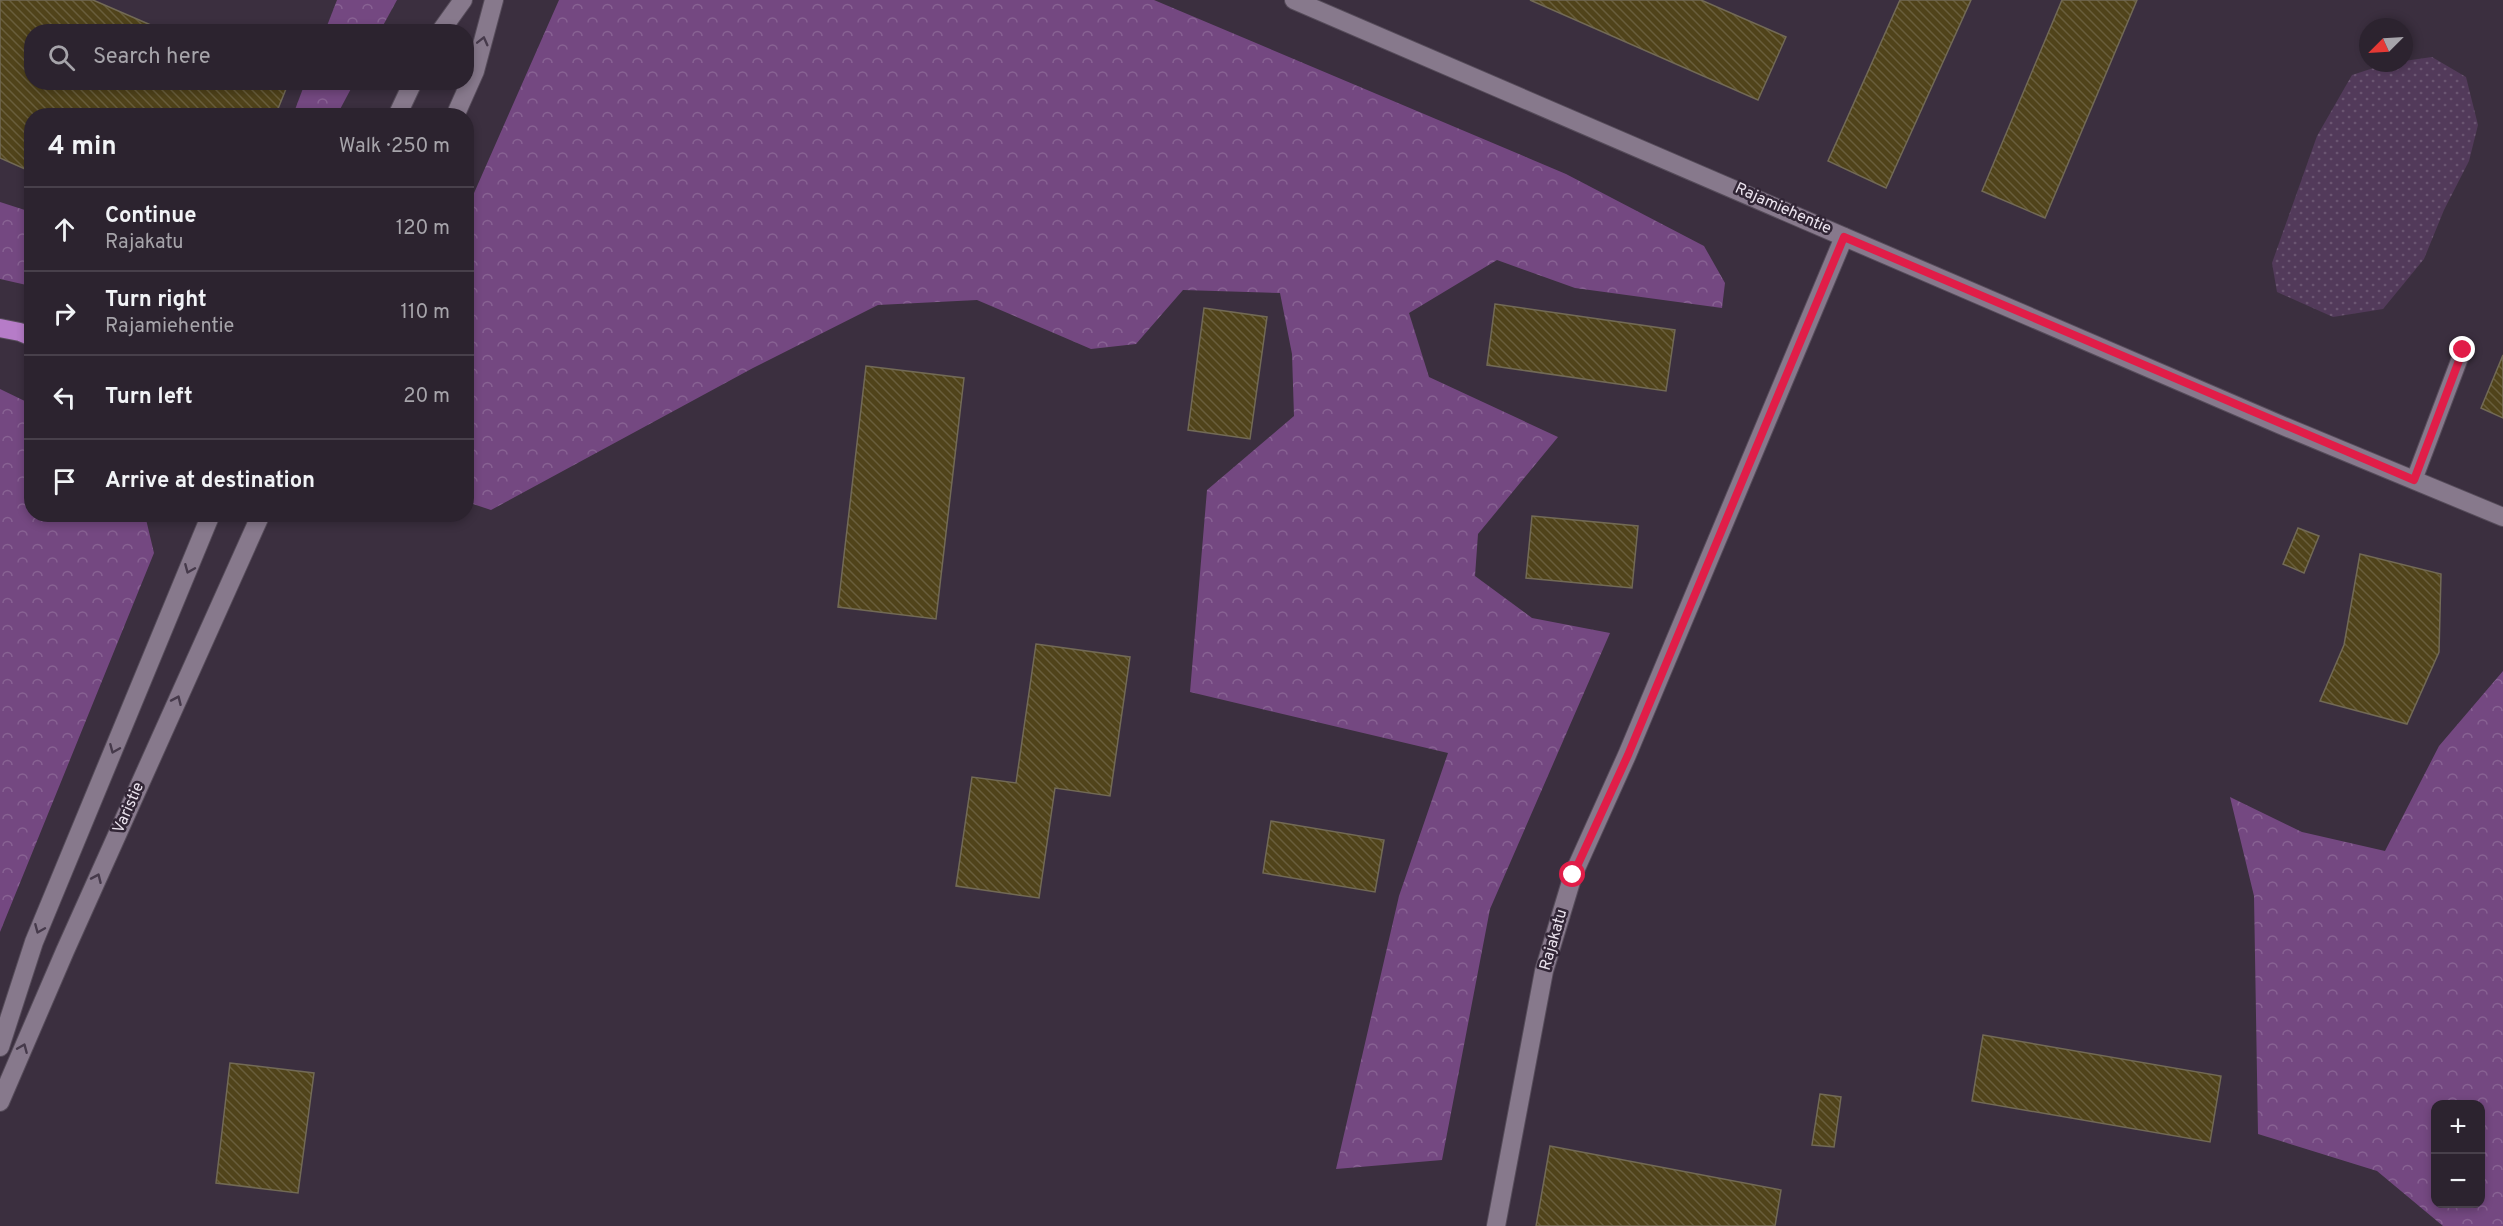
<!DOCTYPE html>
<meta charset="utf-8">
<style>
body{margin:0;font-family:Overpass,sans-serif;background:#342b37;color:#f1f3f6}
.controls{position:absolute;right:18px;bottom:18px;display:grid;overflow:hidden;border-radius:12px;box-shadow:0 3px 9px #0003}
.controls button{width:54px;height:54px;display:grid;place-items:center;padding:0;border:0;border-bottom:2px solid #48404b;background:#2c232f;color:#f1f3f6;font:30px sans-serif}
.compass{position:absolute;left:2359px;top:18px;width:54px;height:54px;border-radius:50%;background:#2c232f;box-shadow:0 3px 9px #0003;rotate:246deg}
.stop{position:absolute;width:18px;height:18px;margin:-14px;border:4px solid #e11d48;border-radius:50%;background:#fff}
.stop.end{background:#e11d48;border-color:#fff;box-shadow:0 2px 6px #0008}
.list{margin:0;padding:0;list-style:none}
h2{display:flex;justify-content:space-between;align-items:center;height:78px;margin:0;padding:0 24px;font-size:26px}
h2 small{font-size:20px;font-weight:400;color:#a6a4aa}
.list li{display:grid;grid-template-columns:39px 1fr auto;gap:18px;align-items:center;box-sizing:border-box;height:84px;padding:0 24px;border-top:2px solid #48404b}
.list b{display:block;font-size:22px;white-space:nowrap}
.list p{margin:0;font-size:20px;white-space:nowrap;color:#a6a4aa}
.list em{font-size:20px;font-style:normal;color:#a6a4aa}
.icon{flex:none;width:33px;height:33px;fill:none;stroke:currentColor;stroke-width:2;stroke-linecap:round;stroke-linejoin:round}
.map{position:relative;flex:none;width:2503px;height:1226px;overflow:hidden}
.search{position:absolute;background:#2c232f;box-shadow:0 3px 9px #0003;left:24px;top:24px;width:450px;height:66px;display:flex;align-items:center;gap:15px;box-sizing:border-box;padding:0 21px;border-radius:24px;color:#a6a4aa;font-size:22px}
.panel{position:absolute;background:#2c232f;box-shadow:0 3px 9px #0003;left:24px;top:108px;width:450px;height:414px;border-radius:24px}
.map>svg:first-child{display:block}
.grass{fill:url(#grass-dots)}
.forest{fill:url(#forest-crowns);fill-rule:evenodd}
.building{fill:url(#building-back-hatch);stroke:#726a56;stroke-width:1.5}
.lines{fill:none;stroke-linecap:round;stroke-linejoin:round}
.lane-casing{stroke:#564c5a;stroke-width:18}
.street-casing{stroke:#564c5a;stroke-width:20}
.secondary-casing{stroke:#564c5a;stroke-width:20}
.highway-casing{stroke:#564c5a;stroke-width:20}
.lane{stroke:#87798c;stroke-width:16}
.street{stroke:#87798c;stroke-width:18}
.secondary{stroke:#87798c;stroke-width:18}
.highway{stroke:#b67cc8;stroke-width:18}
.oneway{stroke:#463a4b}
.route{stroke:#e11d48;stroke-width:8}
.labels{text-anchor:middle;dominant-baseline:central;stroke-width:5;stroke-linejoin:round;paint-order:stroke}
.street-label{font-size:16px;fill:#ebe3ee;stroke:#312535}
</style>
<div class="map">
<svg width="2503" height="1226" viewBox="0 0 2503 1226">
<defs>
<pattern id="grass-dots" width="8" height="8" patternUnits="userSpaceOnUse" patternTransform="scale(1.5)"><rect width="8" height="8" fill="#523a5a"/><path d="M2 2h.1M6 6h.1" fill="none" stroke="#6b5672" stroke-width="1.8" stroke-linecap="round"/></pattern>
<pattern id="forest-crowns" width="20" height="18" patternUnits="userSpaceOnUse" patternTransform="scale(1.5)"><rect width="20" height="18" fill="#744881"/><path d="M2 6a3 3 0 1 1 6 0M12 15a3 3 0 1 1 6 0" fill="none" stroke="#886293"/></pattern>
<pattern id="building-back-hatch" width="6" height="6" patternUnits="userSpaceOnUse" patternTransform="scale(1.5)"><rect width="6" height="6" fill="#50431a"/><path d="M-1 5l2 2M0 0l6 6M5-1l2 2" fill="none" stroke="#695e3c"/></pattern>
</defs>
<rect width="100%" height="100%" fill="#3b2f3f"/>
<!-- grass -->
<path class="grass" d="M2432 57 2466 77 2478 125 2469 161 2444 210 2424 259 2383 309 2333 317 2277 292 2272 263 2317 136 2352 75 2389 63H2404V61Z"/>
<!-- forest -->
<g class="forest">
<path d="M337 0H397L380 31H325Z"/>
<path d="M559 0H1154L1566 174 1704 246 1725 283 1722 308 1575 288 1497 260 1409 313 1429 377 1558 437 1478 534 1475 576 1532 618 1610 633 1490 909 1442 1160 1336 1169 1399 896 1448 753 1190 692 1207 490 1294 416 1292 354 1280 293 1183 290 1136 344 1091 349 977 300 878 305 753 368 491 510 467 502V209Z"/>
<path d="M305 83V82L354 83 337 115H293Z"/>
<path d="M0 202 31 212V286L0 279Z"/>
<path d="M0 389 31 404 32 514 145 515 154 553 0 932Z"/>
<path d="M2503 671V1226H2443L2377 1171 2258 1134 2254 896 2230 797 2302 832 2385 851 2439 746ZM2480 1104V1204H2436V1104Z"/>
</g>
<!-- building -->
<g class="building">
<path d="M0 0H93L167 32H32V82L288 84 275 116H32V172L0 158Z"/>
<path d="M1530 0H1701L1786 37 1758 100Z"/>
<path d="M1900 0H1971L1886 188 1828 161Z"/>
<path d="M2062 0H2137L2045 218 1982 191Z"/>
<path d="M1495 304 1675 330 1666 391 1487 365Z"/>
<path d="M1204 308 1267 317 1250 439 1188 430Z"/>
<path d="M2503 355V418L2481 408Z"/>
<path d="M866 366 964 378 936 619 838 607Z"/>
<path d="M1532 516 1638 526 1632 588 1526 578Z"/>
<path d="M2298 528 2319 536 2304 573 2283 564Z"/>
<path d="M2360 554 2441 574 2439 652 2407 724 2320 701 2344 645Z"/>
<path d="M1036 644 1130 657 1110 796 1055 788 1039 898 956 886 972 777 1016 783Z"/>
<path d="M1271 821 1384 840 1375 892 1263 873Z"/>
<path d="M1983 1035 2221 1076 2210 1142 1972 1101Z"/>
<path d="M230 1063 314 1073 298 1193 216 1183Z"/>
<path d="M1820 1094 1841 1097 1834 1147 1812 1145Z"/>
<path d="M1550 1146 1781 1190 1775 1226H1536Z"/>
</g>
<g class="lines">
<defs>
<path id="lane" d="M2414 480 2463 350"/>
<g id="street">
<path d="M1294 0 2281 425 2503 517"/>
<path d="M1496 1226 1544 971 1573 875 1627 755 1844 237"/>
</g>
<g id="secondary">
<path d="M440 32 463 0"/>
<path d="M397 116 413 82"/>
<path d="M455 116 475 71 494 0"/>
<path d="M0 1047 34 942 211 514"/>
<path d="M0 1102 65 951 261 514"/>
</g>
<path id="highway" d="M0 328 20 332 32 337"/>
</defs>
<!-- lane casing -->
<use href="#lane" class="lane-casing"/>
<!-- street casing -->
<use href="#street" class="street-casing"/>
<!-- secondary casing -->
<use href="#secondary" class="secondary-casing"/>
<!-- highway casing -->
<use href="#highway" class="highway-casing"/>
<!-- lane -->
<use href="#lane" class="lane"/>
<!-- street -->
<use href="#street" class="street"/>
<!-- secondary -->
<use href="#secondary" class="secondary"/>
<!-- highway -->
<use href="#highway" class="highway"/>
</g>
<!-- one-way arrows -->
<defs><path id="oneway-chevron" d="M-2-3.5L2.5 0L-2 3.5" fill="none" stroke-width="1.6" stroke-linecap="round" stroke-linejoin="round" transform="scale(1.5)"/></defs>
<g class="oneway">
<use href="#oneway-chevron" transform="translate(483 41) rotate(-76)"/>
<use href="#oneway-chevron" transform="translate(189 569) rotate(113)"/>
<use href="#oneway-chevron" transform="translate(177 700) rotate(-66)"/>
<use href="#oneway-chevron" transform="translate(114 749) rotate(113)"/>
<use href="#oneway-chevron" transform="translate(97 878) rotate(-66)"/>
<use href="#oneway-chevron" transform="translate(39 929) rotate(113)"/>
<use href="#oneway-chevron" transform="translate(23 1048) rotate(-67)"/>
</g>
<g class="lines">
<!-- route -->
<path class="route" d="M1573 875 1628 755 1844 237 2414 480 2463 350"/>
</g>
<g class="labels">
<!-- street labels -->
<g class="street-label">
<text transform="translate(1783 209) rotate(24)">Rajamiehentie</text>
<text transform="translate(129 808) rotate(-66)">Varistie</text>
<text transform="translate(1554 940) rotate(-74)">Rajakatu</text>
</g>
</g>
</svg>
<div class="controls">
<button>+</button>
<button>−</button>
</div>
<svg class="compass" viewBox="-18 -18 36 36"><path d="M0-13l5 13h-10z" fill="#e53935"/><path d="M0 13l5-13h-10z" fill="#a6a4aa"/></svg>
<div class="stop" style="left:1573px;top:875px"></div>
<div class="stop end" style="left:2463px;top:350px"></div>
<div class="search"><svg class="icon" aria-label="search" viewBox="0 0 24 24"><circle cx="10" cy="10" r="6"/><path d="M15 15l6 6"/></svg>Search here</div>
<section class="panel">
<h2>4 min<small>Walk · 250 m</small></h2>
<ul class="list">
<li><svg class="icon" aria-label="ahead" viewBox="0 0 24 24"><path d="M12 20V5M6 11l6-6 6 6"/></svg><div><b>Continue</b><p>Rajakatu</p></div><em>120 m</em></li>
<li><svg class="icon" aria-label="right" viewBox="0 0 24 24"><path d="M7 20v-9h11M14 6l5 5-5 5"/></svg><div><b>Turn right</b><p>Rajamiehentie</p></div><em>110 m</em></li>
<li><svg class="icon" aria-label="left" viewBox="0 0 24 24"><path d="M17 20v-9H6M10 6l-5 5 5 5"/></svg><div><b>Turn left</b></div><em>20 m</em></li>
<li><svg class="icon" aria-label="arrive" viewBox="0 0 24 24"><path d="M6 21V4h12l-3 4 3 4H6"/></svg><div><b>Arrive at destination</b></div></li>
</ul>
</section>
</div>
